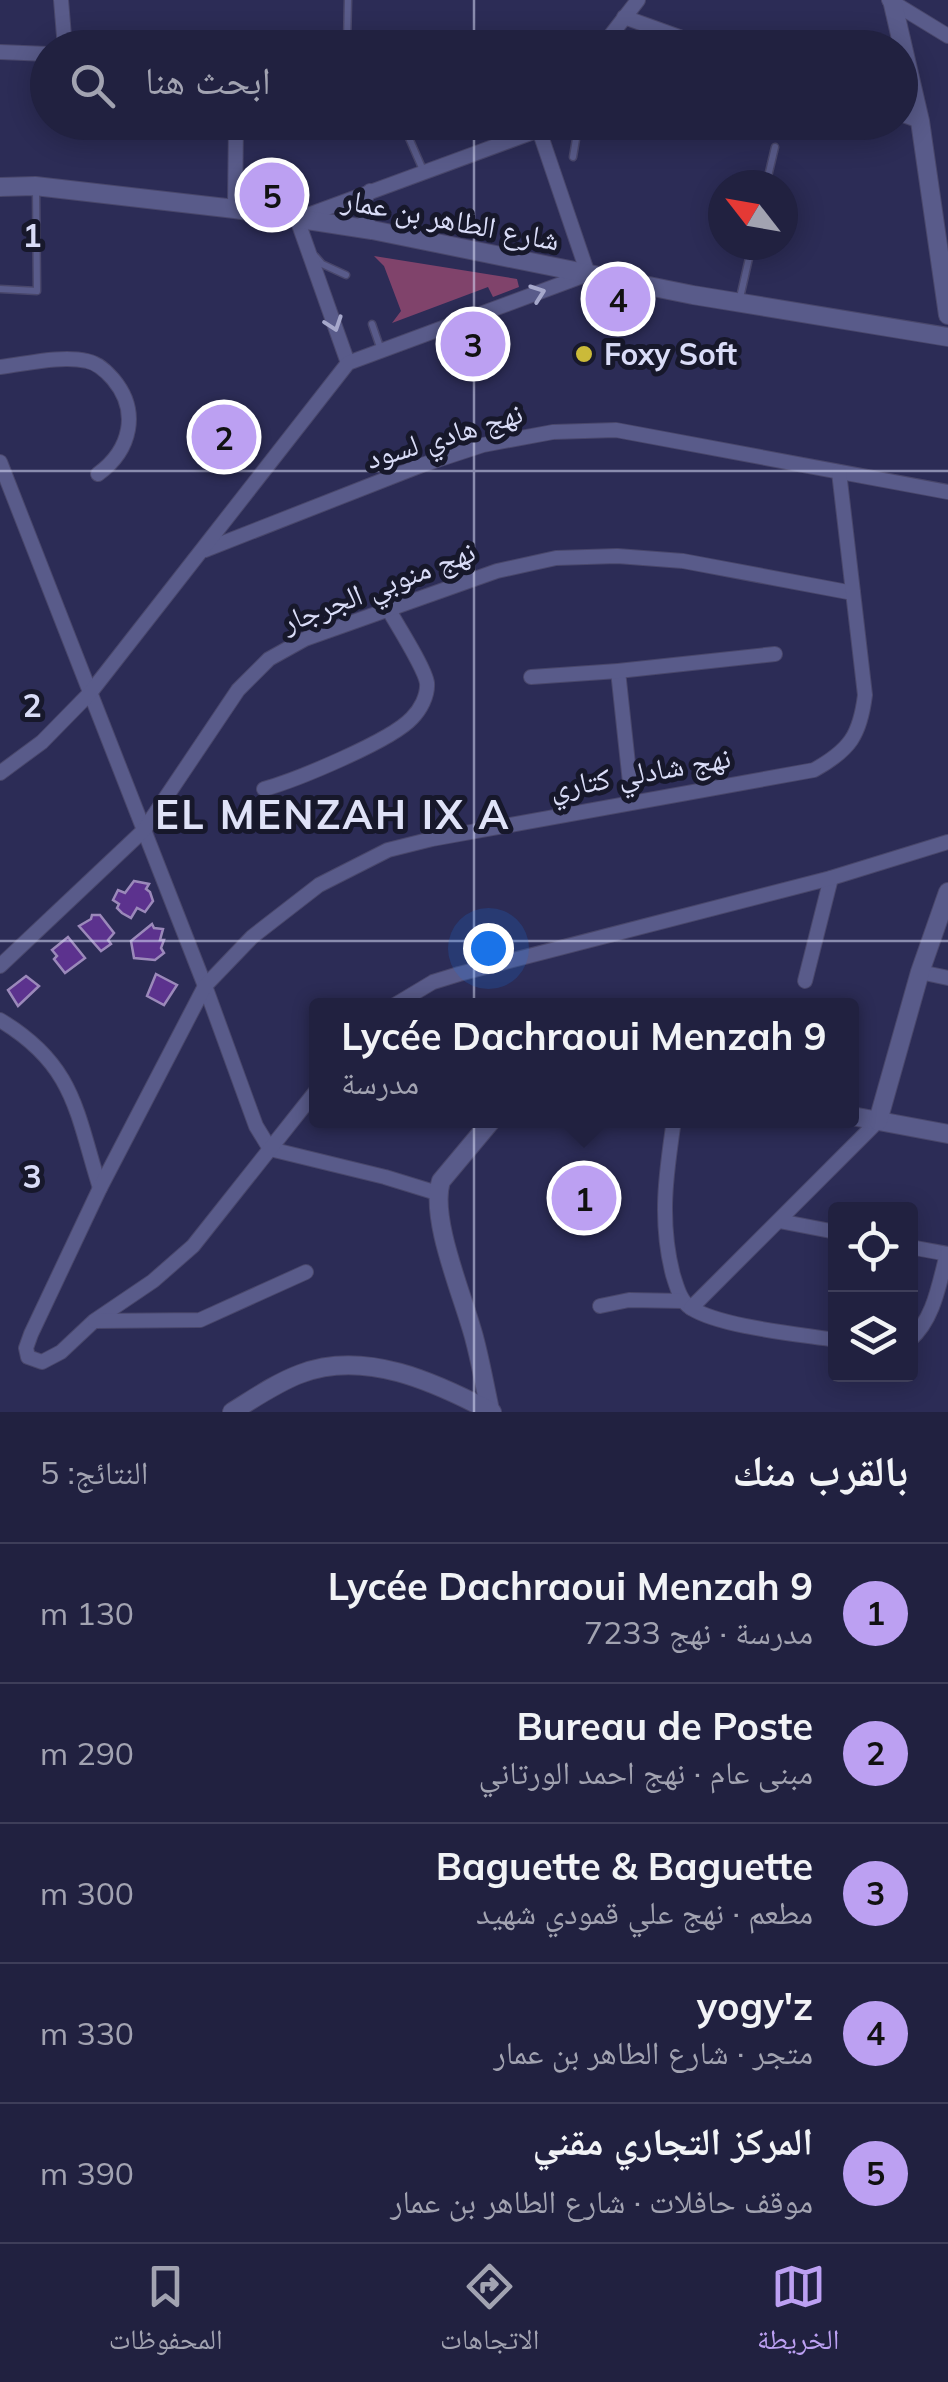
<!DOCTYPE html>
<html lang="ar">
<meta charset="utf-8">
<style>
body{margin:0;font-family:Mulish,"Noto Naskh Arabic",sans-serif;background:#2d2e4b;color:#f1f3f6;direction:rtl}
.controls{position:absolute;right:30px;bottom:30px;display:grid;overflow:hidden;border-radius:10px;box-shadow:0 5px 25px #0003}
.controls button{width:90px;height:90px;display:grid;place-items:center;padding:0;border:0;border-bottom:2px solid #3e3e59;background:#212140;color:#f1f3f6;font:50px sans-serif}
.compass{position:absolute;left:708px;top:170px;width:90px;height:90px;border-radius:50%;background:#212140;box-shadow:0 5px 25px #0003;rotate:301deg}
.you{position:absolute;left:488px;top:948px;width:35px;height:35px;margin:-25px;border:8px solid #fff;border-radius:50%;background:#1a73e8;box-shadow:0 0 0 15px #1a73e833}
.badge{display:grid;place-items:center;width:65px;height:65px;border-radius:50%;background:#bca0f2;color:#111;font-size:32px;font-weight:700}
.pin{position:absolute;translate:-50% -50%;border:5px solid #fff;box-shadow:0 2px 10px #0006}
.popup{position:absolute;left:309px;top:998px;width:550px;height:130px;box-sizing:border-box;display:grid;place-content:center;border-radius:10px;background:#212140;filter:drop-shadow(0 2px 8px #0005);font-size:32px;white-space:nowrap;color:#a2a3b1}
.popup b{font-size:38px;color:#f1f3f6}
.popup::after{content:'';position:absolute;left:50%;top:100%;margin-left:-20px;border:20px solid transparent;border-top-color:#212140}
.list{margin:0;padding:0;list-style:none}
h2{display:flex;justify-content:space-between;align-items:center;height:130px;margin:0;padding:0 40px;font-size:42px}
h2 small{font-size:32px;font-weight:400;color:#a2a3b1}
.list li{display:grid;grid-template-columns:65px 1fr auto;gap:30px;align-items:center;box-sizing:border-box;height:140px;padding:0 40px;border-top:2px solid #3e3e59}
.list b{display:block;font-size:38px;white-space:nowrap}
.list p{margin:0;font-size:32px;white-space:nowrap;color:#a2a3b1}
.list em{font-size:32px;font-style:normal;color:#a2a3b1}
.icon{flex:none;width:55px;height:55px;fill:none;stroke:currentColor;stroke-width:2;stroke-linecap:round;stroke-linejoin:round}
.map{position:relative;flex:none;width:948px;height:1412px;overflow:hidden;direction:ltr}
.search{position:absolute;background:#212140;box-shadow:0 5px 25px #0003;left:30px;right:30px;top:30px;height:110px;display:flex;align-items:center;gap:25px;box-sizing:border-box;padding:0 35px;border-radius:55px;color:#a2a3b1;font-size:38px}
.sheet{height:830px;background:#212140}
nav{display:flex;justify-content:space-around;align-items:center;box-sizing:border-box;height:140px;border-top:2px solid #3e3e59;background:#212140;font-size:28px;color:#a2a3b1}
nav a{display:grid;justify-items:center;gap:5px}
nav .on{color:#bca0f2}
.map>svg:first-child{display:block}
.green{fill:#80436b}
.building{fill:#5c328e;stroke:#9b89ba;stroke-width:2.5}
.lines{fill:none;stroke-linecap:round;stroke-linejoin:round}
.service-casing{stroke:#49476b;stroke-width:9}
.minor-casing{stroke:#49476b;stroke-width:16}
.tertiary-casing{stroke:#49476b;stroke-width:20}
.service{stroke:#595b8a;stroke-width:6}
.minor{stroke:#595b8a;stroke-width:14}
.tertiary{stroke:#595b8a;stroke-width:18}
.oneway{stroke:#a6a8cb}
.grid{fill:none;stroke:#d9dcf7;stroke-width:2.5;stroke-opacity:0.55}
.poi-dot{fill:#cbba39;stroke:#17182b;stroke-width:4}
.labels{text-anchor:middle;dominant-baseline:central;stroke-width:10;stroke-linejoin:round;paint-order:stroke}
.street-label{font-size:30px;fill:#d9dcf7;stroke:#17182b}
.poi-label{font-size:30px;font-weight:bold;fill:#d9dcf7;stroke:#17182b;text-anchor:start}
.district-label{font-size:40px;font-weight:bold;letter-spacing:2.5px;fill:#dfe2f7;stroke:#17182b}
.grid-label{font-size:32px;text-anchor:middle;font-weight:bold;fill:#d9dcf7;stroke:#17182b;stroke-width:10;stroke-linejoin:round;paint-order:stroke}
</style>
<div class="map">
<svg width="948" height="1412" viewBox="0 0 948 1412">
<rect width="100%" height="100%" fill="#2c2c56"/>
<!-- green -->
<path class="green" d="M374 256 517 279 519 287 493 297 488 287 392 323 401 311 384 266Z"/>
<!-- building -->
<g class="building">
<path d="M225 409 255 429 247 441 252 445 242 461 235 456 232 460 228 458 224 465 198 447 208 422 211 424 215 417 218 419Z"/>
<path d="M134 881 149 884 146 889 150 892 153 901 145 912 137 908 131 918 122 913 117 908 119 904 113 900 118 890 125 893Z"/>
<path d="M92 915H100L114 933 108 940 111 944 101 951 79 926 91 919Z"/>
<path d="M152 924 154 928 163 929 160 940H164L161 948 164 953 155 960 134 958 131 941Z"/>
<path d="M68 937 85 958 65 973 54 959 57 956 52 950Z"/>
<path d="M156 974 177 985 164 1005 147 996Z"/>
<path d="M26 976 39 986 18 1006 8 990Z"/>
</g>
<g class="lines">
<defs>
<g id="service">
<path d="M347 43 348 0"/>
<path d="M402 122 423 170"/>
<path d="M573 122 577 133 573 157"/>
<path d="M766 185 775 147"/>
<path d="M315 256 322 264 346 275"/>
<path d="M0 289 37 291 36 189"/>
<path d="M739 302 752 245"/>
<path d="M372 324 381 350"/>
</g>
<g id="minor">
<path d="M61 0 65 48"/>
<path d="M889 0 948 36"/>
<path d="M624 17 710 48"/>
<path d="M601 48 638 0"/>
<path d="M0 52 48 54"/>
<path d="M900 114 920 121"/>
<path d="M370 191C359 205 363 216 372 230"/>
<path d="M235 209 236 122"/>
<path d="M348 363 297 219 539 130 544 122"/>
<path d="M0 367C26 364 61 355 87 361 98 363 106 371 113 379 140 411 131 450 98 474"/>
<path d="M0 462 205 986 256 1126 270 1149 385 1177 437 1193"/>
<path d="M205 550 422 465 483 445 553 432 616 430 948 492"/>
<path d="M618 671 632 801"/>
<path d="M531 677 618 671 775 654"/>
<path d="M0 773 42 742 90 693 348 363 588 274 539 130"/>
<path d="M264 789C296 780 391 741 412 718 420 710 428 696 427 683 425 668 396 623 387 607"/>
<path d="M0 966 144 830 238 690 269 659 305 639 497 571 556 558 617 556 683 561 853 593"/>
<path d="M920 972 948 978"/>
<path d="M805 981 831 878"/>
<path d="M393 1006 433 982 459 974 831 878 948 842"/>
<path d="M0 1020C75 1065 76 1112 100 1188"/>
<path d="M316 1091 193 1246 153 1281 94 1321 61 1352 42 1362 28 1357 26 1348 31 1334 100 1188 205 986 252 937 319 885 388 850 432 839 814 770C850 750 860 735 865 695L839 472"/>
<path d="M674 1120C666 1174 659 1221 673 1275 677 1287 680 1301 691 1308 721 1327 798 1334 836 1340"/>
<path d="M779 1221 836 1232"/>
<path d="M910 1247 948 1254"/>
<path d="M600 1306 629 1300 683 1301"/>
<path d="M691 1308 878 1121"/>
<path d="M95 1321 200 1320 306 1272"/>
<path d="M910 1340C934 1319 939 1284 947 1254"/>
</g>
<g id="tertiary">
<path d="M892 0 920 121 948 315"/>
<path d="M0 187 35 186 235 209 372 230 693 295 948 337"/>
<path d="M852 1116 948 1134"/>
<path d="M878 1121 920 972 948 892"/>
<path d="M490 1410C485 1387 481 1364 475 1341 465 1300 429 1220 441 1181L492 1120"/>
<path d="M232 1412C253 1399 276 1383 300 1374 364 1349 435 1382 492 1412"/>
</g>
</defs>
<!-- service casing -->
<use href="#service" class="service-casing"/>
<!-- minor casing -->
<use href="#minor" class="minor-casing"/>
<!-- tertiary casing -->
<use href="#tertiary" class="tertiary-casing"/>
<!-- service -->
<use href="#service" class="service"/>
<!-- minor -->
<use href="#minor" class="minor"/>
<!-- tertiary -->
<use href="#tertiary" class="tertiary"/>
</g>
<!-- one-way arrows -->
<defs><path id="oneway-chevron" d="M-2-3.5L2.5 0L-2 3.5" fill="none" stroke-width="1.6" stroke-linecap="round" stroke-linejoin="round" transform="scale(2.5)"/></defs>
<g class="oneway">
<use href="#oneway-chevron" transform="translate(538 293) rotate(-20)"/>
<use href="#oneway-chevron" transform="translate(334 324) rotate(71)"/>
</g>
<!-- grid -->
<path class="grid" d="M474 0V48M474 122V1412M0 471H948M0 941H948"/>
<!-- markers -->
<circle class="poi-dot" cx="584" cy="354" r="10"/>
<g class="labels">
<!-- street labels -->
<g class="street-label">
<text transform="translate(451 219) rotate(11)">شارع الطاهر بن عمار</text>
<text transform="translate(444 435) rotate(-17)">نهج هادي لسود</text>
<text transform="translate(378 586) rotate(-21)">نهج منوبي الجرجار</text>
<text transform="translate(640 772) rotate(-10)">نهج شادلي كتاري</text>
</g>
<!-- poi labels -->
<g class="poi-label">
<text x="604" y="354">Foxy Soft</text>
</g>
<!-- district labels -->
<g class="district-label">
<text x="333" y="814">EL MENZAH IX A</text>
</g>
</g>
<g class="grid-label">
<text x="32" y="247">1</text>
<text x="32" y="717">2</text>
<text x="32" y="1188">3</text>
</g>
</svg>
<div class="controls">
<button><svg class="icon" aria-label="locate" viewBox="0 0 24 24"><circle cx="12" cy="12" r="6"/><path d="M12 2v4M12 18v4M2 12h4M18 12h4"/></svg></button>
<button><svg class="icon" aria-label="layers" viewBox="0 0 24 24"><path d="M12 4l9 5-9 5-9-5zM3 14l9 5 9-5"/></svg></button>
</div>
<svg class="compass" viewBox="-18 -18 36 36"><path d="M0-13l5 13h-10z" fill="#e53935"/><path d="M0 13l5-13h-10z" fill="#a2a3b1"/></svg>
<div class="you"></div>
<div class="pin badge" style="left:584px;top:1198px">1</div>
<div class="popup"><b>Lycée Dachraoui Menzah 9</b>مدرسة</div>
<div class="pin badge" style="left:224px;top:437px">2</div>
<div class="pin badge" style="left:473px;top:344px">3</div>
<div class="pin badge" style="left:618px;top:299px">4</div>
<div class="pin badge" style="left:272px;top:195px">5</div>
<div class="search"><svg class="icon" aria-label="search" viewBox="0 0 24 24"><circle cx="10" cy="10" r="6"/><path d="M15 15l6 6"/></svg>ابحث هنا</div>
</div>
<section class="sheet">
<h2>بالقرب منك<small>النتائج: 5</small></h2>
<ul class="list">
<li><span class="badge">1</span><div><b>Lycée Dachraoui Menzah 9</b><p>مدرسة · نهج 7233</p></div><em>130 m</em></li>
<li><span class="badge">2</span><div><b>Bureau de Poste</b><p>مبنى عام · نهج احمد الورتاني</p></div><em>290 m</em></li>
<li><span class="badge">3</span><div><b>Baguette &amp; Baguette</b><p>مطعم · نهج علي قمودي شهيد</p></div><em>300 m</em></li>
<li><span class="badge">4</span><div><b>yogy'z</b><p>متجر · شارع الطاهر بن عمار</p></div><em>330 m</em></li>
<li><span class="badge">5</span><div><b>المركز التجاري مقني</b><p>موقف حافلات · شارع الطاهر بن عمار</p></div><em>390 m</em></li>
</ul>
</section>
<nav>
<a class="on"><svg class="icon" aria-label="map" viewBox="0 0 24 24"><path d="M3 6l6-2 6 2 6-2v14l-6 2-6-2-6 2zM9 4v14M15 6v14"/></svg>الخريطة</a>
<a><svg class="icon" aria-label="directions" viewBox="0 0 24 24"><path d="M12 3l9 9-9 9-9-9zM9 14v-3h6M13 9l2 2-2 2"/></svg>الاتجاهات</a>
<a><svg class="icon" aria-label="saved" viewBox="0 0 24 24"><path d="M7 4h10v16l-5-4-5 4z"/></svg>المحفوظات</a>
</nav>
